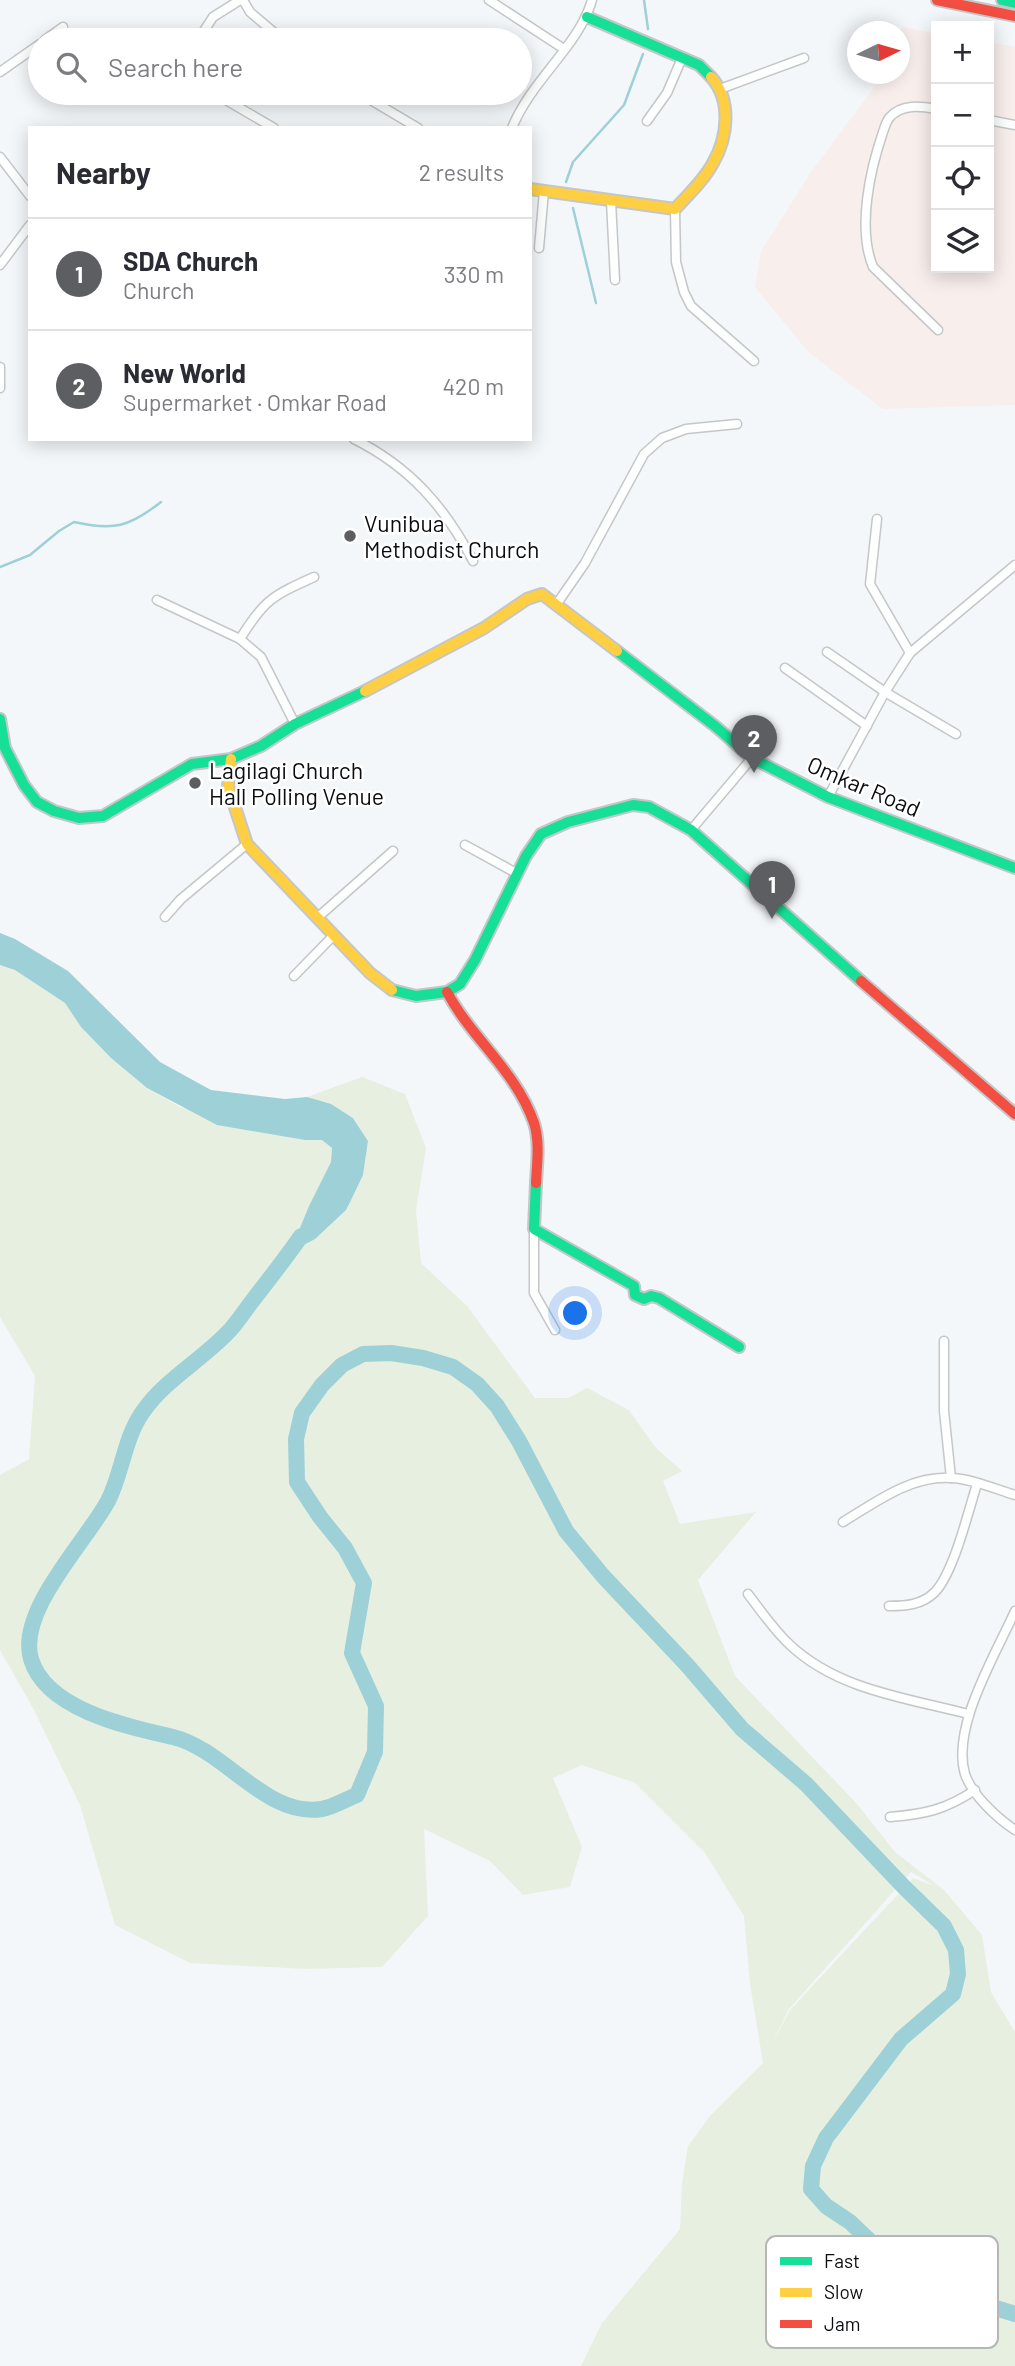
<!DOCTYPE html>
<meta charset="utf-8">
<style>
body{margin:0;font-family:Barlow,sans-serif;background:#f2f2f3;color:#2b2b33}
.controls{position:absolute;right:21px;top:21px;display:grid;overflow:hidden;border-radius:0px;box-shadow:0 4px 18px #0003}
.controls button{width:63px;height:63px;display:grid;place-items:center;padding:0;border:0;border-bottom:2px solid #e1e1e2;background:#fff;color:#2b2b33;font:35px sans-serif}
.compass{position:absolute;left:847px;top:21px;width:63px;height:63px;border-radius:50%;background:#fff;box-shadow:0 4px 18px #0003;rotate:85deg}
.you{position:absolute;left:576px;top:1314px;width:24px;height:24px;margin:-18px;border:5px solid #fff;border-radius:50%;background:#1a73e8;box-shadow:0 0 0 10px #1a73e833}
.badge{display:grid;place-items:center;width:46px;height:46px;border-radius:50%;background:#5c5e61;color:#fff;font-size:23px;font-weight:700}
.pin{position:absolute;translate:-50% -58px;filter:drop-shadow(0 2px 4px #0008)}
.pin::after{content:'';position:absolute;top:37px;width:24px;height:21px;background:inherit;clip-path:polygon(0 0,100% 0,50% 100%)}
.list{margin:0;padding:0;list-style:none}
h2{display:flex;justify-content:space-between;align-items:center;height:91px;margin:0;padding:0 28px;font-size:30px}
h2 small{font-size:23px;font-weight:400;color:#7c7c81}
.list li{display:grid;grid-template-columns:46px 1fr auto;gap:21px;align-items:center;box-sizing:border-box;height:112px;padding:0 28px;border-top:2px solid #e1e1e2}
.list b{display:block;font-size:26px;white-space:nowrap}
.list p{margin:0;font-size:23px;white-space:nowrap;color:#7c7c81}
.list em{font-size:23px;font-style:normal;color:#7c7c81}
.icon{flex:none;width:38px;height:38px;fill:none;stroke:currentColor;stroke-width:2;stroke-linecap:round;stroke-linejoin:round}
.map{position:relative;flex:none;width:1015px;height:2366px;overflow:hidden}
.search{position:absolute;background:#fff;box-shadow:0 4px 18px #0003;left:28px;top:28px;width:504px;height:77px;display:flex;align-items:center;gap:18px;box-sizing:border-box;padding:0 24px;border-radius:38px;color:#7c7c81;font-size:26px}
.panel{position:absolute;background:#fff;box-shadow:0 4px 18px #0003;left:28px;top:126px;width:504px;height:315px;border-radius:0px}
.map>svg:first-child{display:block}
.commercial{fill:#f8eeec}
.green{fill:#e7efe0;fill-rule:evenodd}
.water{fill:#9ed0d8}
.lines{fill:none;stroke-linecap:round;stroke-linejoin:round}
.stream{stroke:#9ed0d8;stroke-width:2.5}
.river{stroke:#9ed0d8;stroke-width:16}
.street-casing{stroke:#c4c6c8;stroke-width:11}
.fast-casing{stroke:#c4c6c8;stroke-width:14}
.slow-casing{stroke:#c4c6c8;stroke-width:14}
.jam-casing{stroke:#c4c6c8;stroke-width:14}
.street{stroke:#fdfefe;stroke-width:8}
.fast{stroke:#16e098;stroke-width:10}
.slow{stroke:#ffcf43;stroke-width:10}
.jam{stroke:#f24e42;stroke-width:10}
.poi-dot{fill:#5c5e61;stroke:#fff;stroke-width:2.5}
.labels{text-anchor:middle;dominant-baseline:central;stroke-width:5;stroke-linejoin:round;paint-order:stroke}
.poi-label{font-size:23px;fill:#0a0c0e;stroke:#fff;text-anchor:start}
.street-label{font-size:23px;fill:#0a0c0e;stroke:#fff}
.key{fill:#fff;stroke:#b6b6b7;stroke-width:2}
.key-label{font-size:19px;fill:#0a0c0e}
</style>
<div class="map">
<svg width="1015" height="2366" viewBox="0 0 1015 2366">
<rect width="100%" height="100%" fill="#f4f7fa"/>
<!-- commercial -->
<path class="commercial" d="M902 27 936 33V268H989V42L1015 47V405L883 409 808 352 755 287 761 251 811 172 884 74H900V35Z"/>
<!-- green -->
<path class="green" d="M0 965 15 969 65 1003 81 1027 111 1058 147 1088 180 1107 263 1131 305 1140H322L332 1148 331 1162 309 1206 291 1250 363 1175 368 1141 353 1117 307 1097 362 1077 405 1094 426 1148 416 1210 421 1263 467 1306 535 1398H568L587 1388 629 1410 655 1447 682 1471 663 1481 680 1524 756 1512 698 1580 735 1676 857 1804 895 1852 944 1890 982 1935 991 1992 1015 2032V2366H581L602 2323 680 2229 682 2183 688 2146 710 2116 763 2063 750 1984 744 1916 705 1853 635 1783 582 1765 553 1778 582 1847 570 1887 523 1895 490 1861 424 1829 428 1916 382 1967 305 1969 190 1963 115 1925 80 1805 34 1710 0 1650V1475L29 1459 35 1376 0 1317ZM911 1872 935 1886 913 1878 790 2010 771 2046 789 2009Z"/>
<!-- water -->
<path class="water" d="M0 933 15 939 68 971 160 1062 211 1090 285 1099 307 1097 331 1104 353 1118 368 1141 363 1175 351 1200 346 1210 315 1239 290 1252 309 1206 331 1162 332 1148 322 1140H305L217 1125 147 1088 111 1058 81 1027 65 1003 15 970 0 965Z"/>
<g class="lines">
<!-- stream -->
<g class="stream">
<path d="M644 0 648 29"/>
<path d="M566 182 573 162 624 105 643 54"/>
<path d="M573 208 596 303"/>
<path d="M0 567 30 555 59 531 74 522C114 531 129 527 161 502"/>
</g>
<!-- river -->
<path class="river" d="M301 1236C286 1258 269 1279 253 1300 246 1309 239 1320 231 1329 204 1359 165 1379 142 1413 124 1439 122 1474 108 1501 85 1543 17 1611 31 1659 46 1710 129 1727 173 1737 226 1750 266 1818 322 1809 334 1807 346 1799 357 1795L375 1752 376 1706 352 1653 364 1583 345 1548 320 1517 297 1482 296 1439 302 1413 322 1385 342 1365 363 1354 391 1353 423 1358 453 1367 477 1384 497 1406 519 1441 566 1531 603 1576 687 1665 742 1729 806 1784 904 1887 944 1926 956 1950 958 1974 953 1994 901 2039 826 2138 813 2166 811 2189 826 2206 850 2222 893 2263 932 2288 1015 2314"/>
<defs>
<g id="street">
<path d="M243 0 250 12 283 40"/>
<path d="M489 0 564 49"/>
<path d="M45 40 63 27"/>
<path d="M198 40 213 17 240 0"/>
<path d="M0 72 40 44"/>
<path d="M720 89 804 58"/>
<path d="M214 93 274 128"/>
<path d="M359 93 418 128"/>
<path d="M936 109C920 106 902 104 890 117 886 121 885 127 883 132 870 170 857 228 873 267L938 330"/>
<path d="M989 120 1015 125"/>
<path d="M647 121 667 93 682 58"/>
<path d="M512 128C531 80 579 46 592 0"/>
<path d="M0 157 30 196"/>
<path d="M611 201 615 280"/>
<path d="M675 209 676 262 684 292 691 306 754 361"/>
<path d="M539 248 544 191"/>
<path d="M0 265 30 225"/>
<path d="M0 367V388"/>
<path d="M354 439C410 467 445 507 473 561"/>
<path d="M877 519 870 584 910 653"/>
<path d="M157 600 240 639 261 657 295 724"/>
<path d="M556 605 585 563 644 454 662 438 686 429 737 424"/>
<path d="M240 639C264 600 272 596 314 577"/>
<path d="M827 652 885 692 956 734"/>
<path d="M785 668 867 726"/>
<path d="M828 797 885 692 910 653 1015 565"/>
<path d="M691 830 752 758"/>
<path d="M465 845 518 874"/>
<path d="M165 917 181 899 247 844"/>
<path d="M317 918 393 851"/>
<path d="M294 976 334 935"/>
<path d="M534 1229V1293L555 1330"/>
<path d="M944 1341V1411L951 1478"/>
<path d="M843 1522C876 1502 911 1475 952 1478 973 1479 995 1489 1015 1495"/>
<path d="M748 1594C761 1611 774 1630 789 1644 837 1690 907 1698 968 1714"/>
<path d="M889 1606C906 1606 922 1605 935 1592 954 1572 968 1512 977 1484"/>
<path d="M1015 1611C996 1654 951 1727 965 1774 972 1795 997 1818 1015 1830"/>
<path d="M890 1817C925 1814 945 1810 975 1790"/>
</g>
<g id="fast">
<path d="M1002 0 1015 3"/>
<path d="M587 17 699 65 711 77"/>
<path d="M617 651 715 726 752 758 828 797 1015 868"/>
<path d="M0 719 5 748 24 785 37 802 54 811 79 818 103 816 192 764 231 759 261 746 295 724 365 691"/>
<path d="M392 990 416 996 447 992 460 984 475 960 526 856 541 834 568 822 633 805 649 807 691 830 861 981"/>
<path d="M536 1183 534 1229 634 1286 635 1295 644 1299 651 1296 659 1298 739 1347"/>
</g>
<g id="slow">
<path d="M530 189 675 209C688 195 704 180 713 163 728 137 732 100 711 77"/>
<path d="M365 691 484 628 527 599 542 594 617 651"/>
<path d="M231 759 228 786 247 844 370 973 392 990"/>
</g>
<g id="jam">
<path d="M937 0 1015 16"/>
<path d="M861 981 1015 1114"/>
<path d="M447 992C472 1039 516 1071 534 1123 540 1142 537 1163 536 1183"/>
</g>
</defs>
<!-- street casing -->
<use href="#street" class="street-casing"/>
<!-- fast casing -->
<use href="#fast" class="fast-casing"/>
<!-- slow casing -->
<use href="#slow" class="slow-casing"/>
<!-- jam casing -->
<use href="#jam" class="jam-casing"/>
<!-- street -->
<use href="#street" class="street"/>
<!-- fast -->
<use href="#fast" class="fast"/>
<!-- slow -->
<use href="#slow" class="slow"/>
<!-- jam -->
<use href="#jam" class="jam"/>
</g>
<!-- markers -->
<g class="poi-dot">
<circle cx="350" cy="536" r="7"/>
<circle cx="195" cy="783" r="7"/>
</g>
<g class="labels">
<!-- poi labels -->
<g class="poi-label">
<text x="364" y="523">Vunibua<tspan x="364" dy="26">Methodist Church</tspan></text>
<text x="209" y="770">Lagilagi Church<tspan x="209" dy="26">Hall Polling Venue</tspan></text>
</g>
<!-- street labels -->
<g class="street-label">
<text transform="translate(864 786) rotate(23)">Omkar Road</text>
</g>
</g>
<!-- legend -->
<rect x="766" y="2236" width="232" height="112" rx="10" class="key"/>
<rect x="780" y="2257" width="32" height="8" fill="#16e098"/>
<rect x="780" y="2288" width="32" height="9" fill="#ffcf43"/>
<rect x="780" y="2320" width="32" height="8" fill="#f24e42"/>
<g class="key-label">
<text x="824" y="2268">Fast</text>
<text x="824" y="2299">Slow</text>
<text x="824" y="2331">Jam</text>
</g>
</svg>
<div class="controls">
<button>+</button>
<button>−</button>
<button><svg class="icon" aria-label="locate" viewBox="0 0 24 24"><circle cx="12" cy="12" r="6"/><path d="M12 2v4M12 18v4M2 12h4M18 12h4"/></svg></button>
<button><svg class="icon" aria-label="layers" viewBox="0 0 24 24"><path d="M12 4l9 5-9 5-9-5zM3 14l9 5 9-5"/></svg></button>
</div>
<svg class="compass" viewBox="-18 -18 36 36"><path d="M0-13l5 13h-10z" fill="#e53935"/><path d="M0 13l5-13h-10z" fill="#7c7c81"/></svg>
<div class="you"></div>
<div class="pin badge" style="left:772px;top:919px">1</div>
<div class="pin badge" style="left:754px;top:773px">2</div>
<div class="search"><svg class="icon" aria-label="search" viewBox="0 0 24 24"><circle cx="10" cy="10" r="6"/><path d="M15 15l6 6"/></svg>Search here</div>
<section class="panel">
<h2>Nearby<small>2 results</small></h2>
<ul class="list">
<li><span class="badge">1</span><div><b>SDA Church</b><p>Church</p></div><em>330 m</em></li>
<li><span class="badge">2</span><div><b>New World</b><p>Supermarket · Omkar Road</p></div><em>420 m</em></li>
</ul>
</section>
</div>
